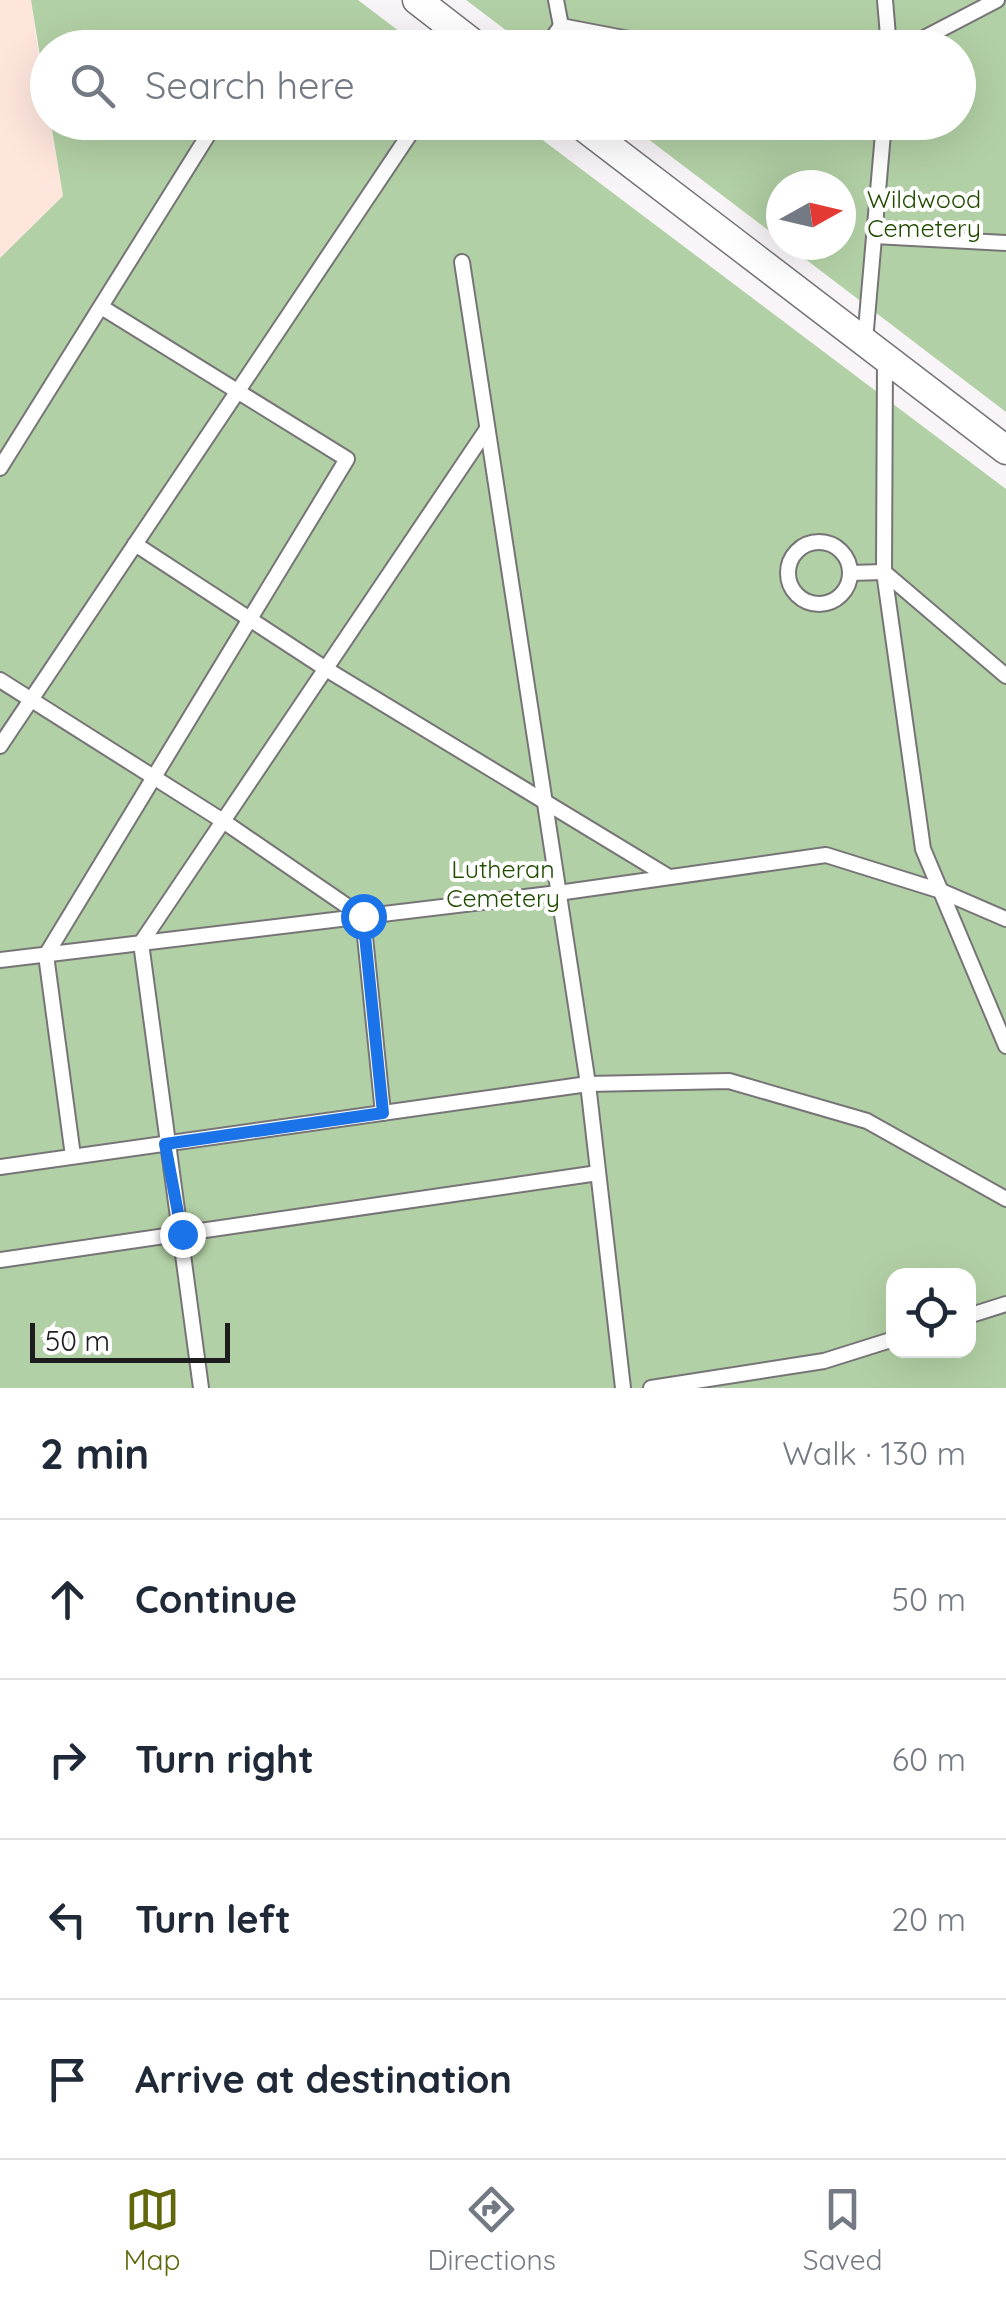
<!DOCTYPE html>
<meta charset="utf-8">
<style>
body{margin:0;font-family:Quicksand,sans-serif;background:#f6f6f7;color:#1f2937}
.controls{position:absolute;right:30px;bottom:30px;display:grid;overflow:hidden;border-radius:20px;box-shadow:0 10px 40px #0002}
.controls button{width:90px;height:90px;display:grid;place-items:center;padding:0;border:0;border-bottom:2px solid #e0e1e3;background:#fff;color:#1f2937;font:50px sans-serif}
.compass{position:absolute;left:766px;top:170px;width:90px;height:90px;border-radius:50%;background:#fff;box-shadow:0 10px 40px #0002;rotate:82deg}
.scale{position:absolute;left:30px;bottom:25px;width:200px;box-sizing:border-box;padding-left:10px;border:5px solid #1e1d1e;border-top:0;font-size:28px;line-height:35px;white-space:nowrap;color:#1e1d1e;-webkit-text-stroke:8px #fff;paint-order:stroke}
.stop{position:absolute;width:30px;height:30px;margin:-22px;border:8px solid #1a73e8;border-radius:50%;background:#fff}
.stop.end{background:#1a73e8;border-color:#fff;box-shadow:0 2px 10px #0008}
.list{margin:0;padding:0;list-style:none}
h2{display:flex;justify-content:space-between;align-items:center;height:130px;margin:0;padding:0 40px;font-size:42px}
h2 small{font-size:32px;font-weight:400;color:#747a83}
.list li{display:grid;grid-template-columns:65px 1fr auto;gap:30px;align-items:center;box-sizing:border-box;height:160px;padding:0 40px;border-top:2px solid #e0e1e3}
.list b{display:block;font-size:38px;white-space:nowrap}
.list em{font-size:32px;font-style:normal;color:#747a83}
.icon{flex:none;width:55px;height:55px;fill:none;stroke:currentColor;stroke-width:2;stroke-linecap:round;stroke-linejoin:round}
.map{position:relative;flex:none;width:1006px;height:1388px;overflow:hidden}
.search{position:absolute;background:#fff;box-shadow:0 10px 40px #0002;left:30px;right:30px;top:30px;height:110px;display:flex;align-items:center;gap:25px;box-sizing:border-box;padding:0 35px;border-radius:55px;color:#747a83;font-size:38px}
.sheet{height:770px;background:#fff}
nav{display:flex;justify-content:space-around;align-items:center;box-sizing:border-box;height:140px;border-top:2px solid #e0e1e3;background:#fff;font-size:28px;color:#747a83}
nav a{display:grid;justify-items:center;gap:5px}
nav .on{color:#60680b}
.map>svg:first-child{display:block}
.industrial{fill:#fee6dd}
.green{fill:#b2d0a5;fill-rule:evenodd}
.lines{fill:none;stroke-linecap:round;stroke-linejoin:round}
.lane-casing{stroke:#777477;stroke-width:18}
.street-casing{stroke:#777477;stroke-width:31}
.lane{stroke:#fff;stroke-width:14}
.street{stroke:#fff;stroke-width:28}
.route{stroke:#1a73e8;stroke-width:12}
.labels{text-anchor:middle;dominant-baseline:central;stroke-width:8;stroke-linejoin:round;paint-order:stroke}
.park-label{font-size:25px;fill:#214c00;stroke:#fff}
</style>
<div class="map">
<svg width="1006" height="1388" viewBox="0 0 1006 1388">
<rect width="100%" height="100%" fill="#f8f4f7"/>
<!-- industrial -->
<path class="industrial" d="M0 0H31L48 122 51 123 63 196 0 258Z"/>
<!-- green -->
<g class="green">
<path d="M31 0H358L420 47 48 48 47 99Z"/>
<path d="M466 0H1006V412L787 245H841V185H781V240L627 123 958 122V48L528 47Z"/>
<path d="M51 123H520L1006 489V1388H0V258L63 196ZM894 1276H968V1350H894Z"/>
</g>
<g class="lines">
<defs>
<g id="lane">
<path d="M556 0 561 26"/>
<path d="M885 0 889 48"/>
<path d="M545 48 561 26 676 48"/>
<path d="M905 48 997 0"/>
<path d="M874 236 1006 243"/>
<path d="M462 262 588 1084 623 1388"/>
<path d="M865 341 884 122"/>
<path d="M885 360 884 572 923 849 1006 1046"/>
<path d="M0 468 216 122"/>
<circle cx="819" cy="573" r="31"/>
<path d="M135 544 326 669 669 877"/>
<path d="M850 573 884 572 1006 676"/>
<path d="M0 680 223 821 363 917 383 1113"/>
<path d="M0 746 418 122"/>
<path d="M0 960 558 893 826 855 941 891 1006 919"/>
<path d="M73 1156 46 955 347 459 103 308"/>
<path d="M0 1167 588 1084 729 1081 867 1121 1006 1199"/>
<path d="M0 1260 598 1173"/>
<path d="M968 1316 1006 1304"/>
<path d="M201 1388 141 943 487 429"/>
<path d="M651 1388 824 1361 894 1339"/>
</g>
<g id="street">
<path d="M417 0 479 48"/>
<path d="M577 122 1006 450"/>
</g>
</defs>
<!-- lane casing -->
<use href="#lane" class="lane-casing"/>
<!-- street casing -->
<use href="#street" class="street-casing"/>
<!-- lane -->
<use href="#lane" class="lane"/>
<!-- street -->
<use href="#street" class="street"/>
</g>
<g class="lines">
<!-- route -->
<path class="route" d="M182 1234 165 1144 383 1113 363 916"/>
</g>
<g class="labels">
<!-- park labels -->
<g class="park-label">
<text x="924" y="198">Wildwood<tspan x="924" dy="29">Cemetery</tspan></text>
<text x="503" y="868">Lutheran<tspan x="503" dy="29">Cemetery</tspan></text>
</g>
</g>
</svg>
<div class="controls">
<button><svg class="icon" aria-label="locate" viewBox="0 0 24 24"><circle cx="12" cy="12" r="6"/><path d="M12 2v4M12 18v4M2 12h4M18 12h4"/></svg></button>
</div>
<svg class="compass" viewBox="-18 -18 36 36"><path d="M0-13l5 13h-10z" fill="#e53935"/><path d="M0 13l5-13h-10z" fill="#747a83"/></svg>
<div class="scale">50 m</div>
<div class="stop" style="left:363px;top:916px"></div>
<div class="stop end" style="left:182px;top:1234px"></div>
<div class="search"><svg class="icon" aria-label="search" viewBox="0 0 24 24"><circle cx="10" cy="10" r="6"/><path d="M15 15l6 6"/></svg>Search here</div>
</div>
<section class="sheet">
<h2>2 min<small>Walk · 130 m</small></h2>
<ul class="list">
<li><svg class="icon" aria-label="ahead" viewBox="0 0 24 24"><path d="M12 20V5M6 11l6-6 6 6"/></svg><div><b>Continue</b></div><em>50 m</em></li>
<li><svg class="icon" aria-label="right" viewBox="0 0 24 24"><path d="M7 20v-9h11M14 6l5 5-5 5"/></svg><div><b>Turn right</b></div><em>60 m</em></li>
<li><svg class="icon" aria-label="left" viewBox="0 0 24 24"><path d="M17 20v-9H6M10 6l-5 5 5 5"/></svg><div><b>Turn left</b></div><em>20 m</em></li>
<li><svg class="icon" aria-label="arrive" viewBox="0 0 24 24"><path d="M6 21V4h12l-3 4 3 4H6"/></svg><div><b>Arrive at destination</b></div></li>
</ul>
</section>
<nav>
<a class="on"><svg class="icon" aria-label="map" viewBox="0 0 24 24"><path d="M3 6l6-2 6 2 6-2v14l-6 2-6-2-6 2zM9 4v14M15 6v14"/></svg>Map</a>
<a><svg class="icon" aria-label="directions" viewBox="0 0 24 24"><path d="M12 3l9 9-9 9-9-9zM9 14v-3h6M13 9l2 2-2 2"/></svg>Directions</a>
<a><svg class="icon" aria-label="saved" viewBox="0 0 24 24"><path d="M7 4h10v16l-5-4-5 4z"/></svg>Saved</a>
</nav>
